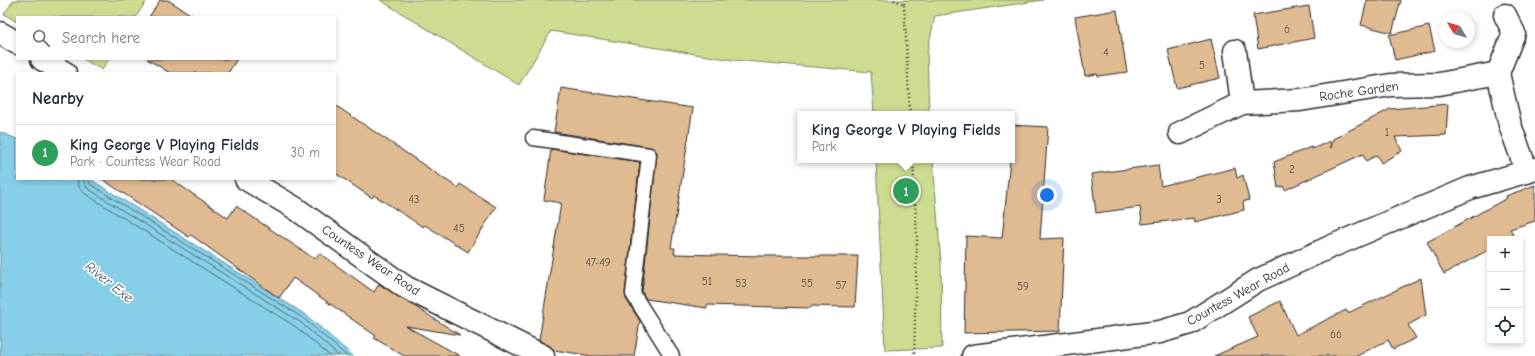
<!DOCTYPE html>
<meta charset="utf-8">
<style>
body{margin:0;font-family:"Comic Neue",sans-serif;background:#f6f6f7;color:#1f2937}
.controls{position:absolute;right:12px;bottom:12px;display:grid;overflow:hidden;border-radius:0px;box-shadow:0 2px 6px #0003}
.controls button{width:36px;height:36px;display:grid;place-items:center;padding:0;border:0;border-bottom:1px solid #e0e1e3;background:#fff;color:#1f2937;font:20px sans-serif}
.compass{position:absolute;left:1439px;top:12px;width:36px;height:36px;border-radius:50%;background:#fff;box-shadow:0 2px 6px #0003;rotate:308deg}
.you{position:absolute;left:1047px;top:195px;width:14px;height:14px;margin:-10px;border:3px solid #fff;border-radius:50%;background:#1a73e8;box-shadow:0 0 0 6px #1a73e833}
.badge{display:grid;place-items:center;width:26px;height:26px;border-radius:50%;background:#d1495b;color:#fff;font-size:13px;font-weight:700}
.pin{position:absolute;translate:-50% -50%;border:2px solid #fff;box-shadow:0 1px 4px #0006}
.popup{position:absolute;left:797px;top:111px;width:218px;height:52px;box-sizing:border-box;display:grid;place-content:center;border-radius:0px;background:#fff;filter:drop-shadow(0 1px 3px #0005);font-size:13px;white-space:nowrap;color:#747a83}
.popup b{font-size:15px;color:#1f2937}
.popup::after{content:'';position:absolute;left:50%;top:100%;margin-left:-8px;border:8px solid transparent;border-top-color:#fff}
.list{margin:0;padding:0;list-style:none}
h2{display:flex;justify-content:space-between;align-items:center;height:52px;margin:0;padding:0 16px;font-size:17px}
h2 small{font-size:13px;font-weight:400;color:#747a83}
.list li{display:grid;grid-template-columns:26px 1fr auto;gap:12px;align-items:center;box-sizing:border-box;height:56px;padding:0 16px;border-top:1px solid #e0e1e3}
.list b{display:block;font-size:15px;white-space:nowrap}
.list p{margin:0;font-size:13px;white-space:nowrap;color:#747a83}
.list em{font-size:13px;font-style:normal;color:#747a83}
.icon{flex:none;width:22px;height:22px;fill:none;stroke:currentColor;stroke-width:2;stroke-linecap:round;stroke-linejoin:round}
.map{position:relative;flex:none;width:1535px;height:356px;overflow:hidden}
.search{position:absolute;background:#fff;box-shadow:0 2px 6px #0003;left:16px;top:16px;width:320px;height:44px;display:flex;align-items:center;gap:10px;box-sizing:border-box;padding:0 14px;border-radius:0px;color:#747a83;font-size:15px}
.panel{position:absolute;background:#fff;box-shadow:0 2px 6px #0003;left:16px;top:72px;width:320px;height:108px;border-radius:0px}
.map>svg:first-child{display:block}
.green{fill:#ccdd92;stroke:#7c845e}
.water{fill:#87cfe8;stroke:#628d9c}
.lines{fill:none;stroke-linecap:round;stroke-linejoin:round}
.shore{stroke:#506d77;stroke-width:1}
.building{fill:#e0ba91;stroke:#2b2b2b}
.service-casing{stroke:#2b2b2b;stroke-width:17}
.minor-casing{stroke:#2b2b2b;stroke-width:25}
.path{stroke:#2b2b2b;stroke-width:2.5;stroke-dasharray:1 3;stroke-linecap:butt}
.service{stroke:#fff;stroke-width:14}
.minor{stroke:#fff;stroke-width:22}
.labels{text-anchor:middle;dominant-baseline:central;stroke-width:3.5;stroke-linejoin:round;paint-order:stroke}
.number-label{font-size:11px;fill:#584f44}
.street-label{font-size:13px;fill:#2b2b2b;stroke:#fff}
.water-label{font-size:14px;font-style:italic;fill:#475c64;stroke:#fff}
</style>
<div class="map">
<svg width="1535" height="356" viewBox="0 0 1535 356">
<rect width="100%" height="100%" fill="#fff"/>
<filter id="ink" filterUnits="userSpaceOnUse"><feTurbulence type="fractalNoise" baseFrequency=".025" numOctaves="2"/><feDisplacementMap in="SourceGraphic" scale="8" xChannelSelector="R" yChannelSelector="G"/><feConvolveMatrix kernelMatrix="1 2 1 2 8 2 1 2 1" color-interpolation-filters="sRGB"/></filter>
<g filter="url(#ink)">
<!-- green -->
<g class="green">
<path d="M14 0H147L136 17H17V22L4 14Z"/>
<path d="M380 0H1043L935 16 927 53 929 114H874L871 72 733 60 551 31 519 85Z"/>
<path d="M83 59H109L102 70Z"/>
<path d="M876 160H933L941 264 942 348 885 350Z"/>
</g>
<!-- water -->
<path class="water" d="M0 132 17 139V179H90L306 315 353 356H0Z"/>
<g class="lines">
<!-- shore -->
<g class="shore">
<path d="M77 179 79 187 84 193 296 327 330 356"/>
<path d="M83 179 87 188 300 322 339 356"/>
<path d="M88 179 90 184 303 318 347 356"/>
</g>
</g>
<!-- building -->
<g class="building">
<path d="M160 0H168L195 17H149Z"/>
<path d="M1367 0H1401L1392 33 1361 25Z"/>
<path d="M1309 6 1314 38 1258 49 1253 15Z"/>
<path d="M1117 10 1127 72 1098 76 1097 74 1085 76 1075 17Z"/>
<path d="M1429 26 1435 51 1395 60 1389 35Z"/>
<path d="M1211 39 1220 78 1177 88 1168 50Z"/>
<path d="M147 59H237L228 73H170Z"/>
<path d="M561 88 693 108 671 248H675L674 254 761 256H858L855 307 811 306V308L707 305V308L646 299 642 292 657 152 650 147 554 132Z"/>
<path d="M1448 104 1446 135 1395 137 1402 151 1381 163 1377 155 1366 161 1363 154 1285 190 1283 186 1278 188 1274 162 1311 147 1312 149 1330 141 1331 148 1333 139 1390 109Z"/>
<path d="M335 105 458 188 460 184 496 207 468 252 425 225 423 227 374 195 372 198 335 173Z"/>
<path d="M1012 125 1048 127 1040 239 1064 238 1060 331 964 333 966 236 1002 238 1010 160H1012Z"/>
<path d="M551 149 640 162 625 293 626 299 640 321 634 356H592L554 350 539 340 561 203 544 200Z"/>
<path d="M1158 165 1161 186 1235 168 1237 178 1243 175 1249 200 1243 202 1244 210 1195 222 1194 218 1142 224 1140 207 1096 213 1091 174Z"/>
<path d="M102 179H171L228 218 236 206 315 259 319 253 374 292 379 284 460 335 406 326 460 356H404L374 338 376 336 293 278 279 298 191 235 189 237Z"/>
<path d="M1535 185V221L1510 229 1516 239H1490V249L1444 274 1427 242 1507 198 1506 196Z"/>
<path d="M1421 278 1426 315 1408 325 1416 338 1393 349 1388 340 1357 356H1214L1258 337 1248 317 1280 301 1296 335 1346 310 1348 313Z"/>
</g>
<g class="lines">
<defs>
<path id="service" d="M533 138 649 155 633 294 672 356"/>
<g id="minor">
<path d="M0 33 17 43"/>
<path d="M1235 51 1242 103"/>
<path d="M42 59 65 73"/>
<path d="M1498 73 1514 33 1505 15"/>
<path d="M1180 133 1242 103 1300 100 1391 85 1439 84 1498 73 1510 125 1527 172"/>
<path d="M246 179 295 208 405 287 543 356"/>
<path d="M973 356 1160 332 1190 323 1258 280 1330 247 1470 188 1535 169"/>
</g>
</defs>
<!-- service casing -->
<use href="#service" class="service-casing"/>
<!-- minor casing -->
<use href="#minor" class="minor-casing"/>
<!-- path -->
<g class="path">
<path d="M894 0 904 4 910 114"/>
<path d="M904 4V0"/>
<path d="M913 160 917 239 914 356"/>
</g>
<!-- service -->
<use href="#service" class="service"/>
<!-- minor -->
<use href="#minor" class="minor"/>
</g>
</g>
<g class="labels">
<!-- number labels -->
<g class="number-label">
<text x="1287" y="29">6</text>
<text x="1106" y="52">4</text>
<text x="1202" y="65">5</text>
<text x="1387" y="132">1</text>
<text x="1292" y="169">2</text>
<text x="414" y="199">43</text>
<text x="1219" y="199">3</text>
<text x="459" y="228">45</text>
<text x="598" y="262">47-49</text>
<text x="707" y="281">51</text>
<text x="741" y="283">53</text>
<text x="807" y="283">55</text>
<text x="841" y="285">57</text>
<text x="1023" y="286">59</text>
<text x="1336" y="334">66</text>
</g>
<!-- street labels -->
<g class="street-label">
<text transform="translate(1359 91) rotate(-8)">Roche Garden</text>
<text transform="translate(371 260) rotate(34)">Countess Wear Road</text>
<text transform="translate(1238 294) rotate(-29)">Countess Wear Road</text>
</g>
<!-- water labels -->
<g class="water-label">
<text transform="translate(109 282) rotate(38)">River Exe</text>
</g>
</g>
</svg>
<div class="controls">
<button>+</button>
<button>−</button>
<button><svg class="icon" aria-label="locate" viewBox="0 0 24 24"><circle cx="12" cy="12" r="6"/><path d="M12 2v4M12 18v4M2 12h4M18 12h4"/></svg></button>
</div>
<svg class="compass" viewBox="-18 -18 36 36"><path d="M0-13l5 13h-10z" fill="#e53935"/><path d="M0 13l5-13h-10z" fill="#747a83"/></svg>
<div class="you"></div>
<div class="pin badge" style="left:906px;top:191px;background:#2e9e5b">1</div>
<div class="popup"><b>King George V Playing Fields</b>Park</div>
<div class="search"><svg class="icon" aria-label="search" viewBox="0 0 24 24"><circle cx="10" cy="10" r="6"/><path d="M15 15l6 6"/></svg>Search here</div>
<section class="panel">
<h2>Nearby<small></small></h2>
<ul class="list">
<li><span class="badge" style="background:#2e9e5b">1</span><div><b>King George V Playing Fields</b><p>Park · Countess Wear Road</p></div><em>30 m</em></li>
</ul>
</section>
</div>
